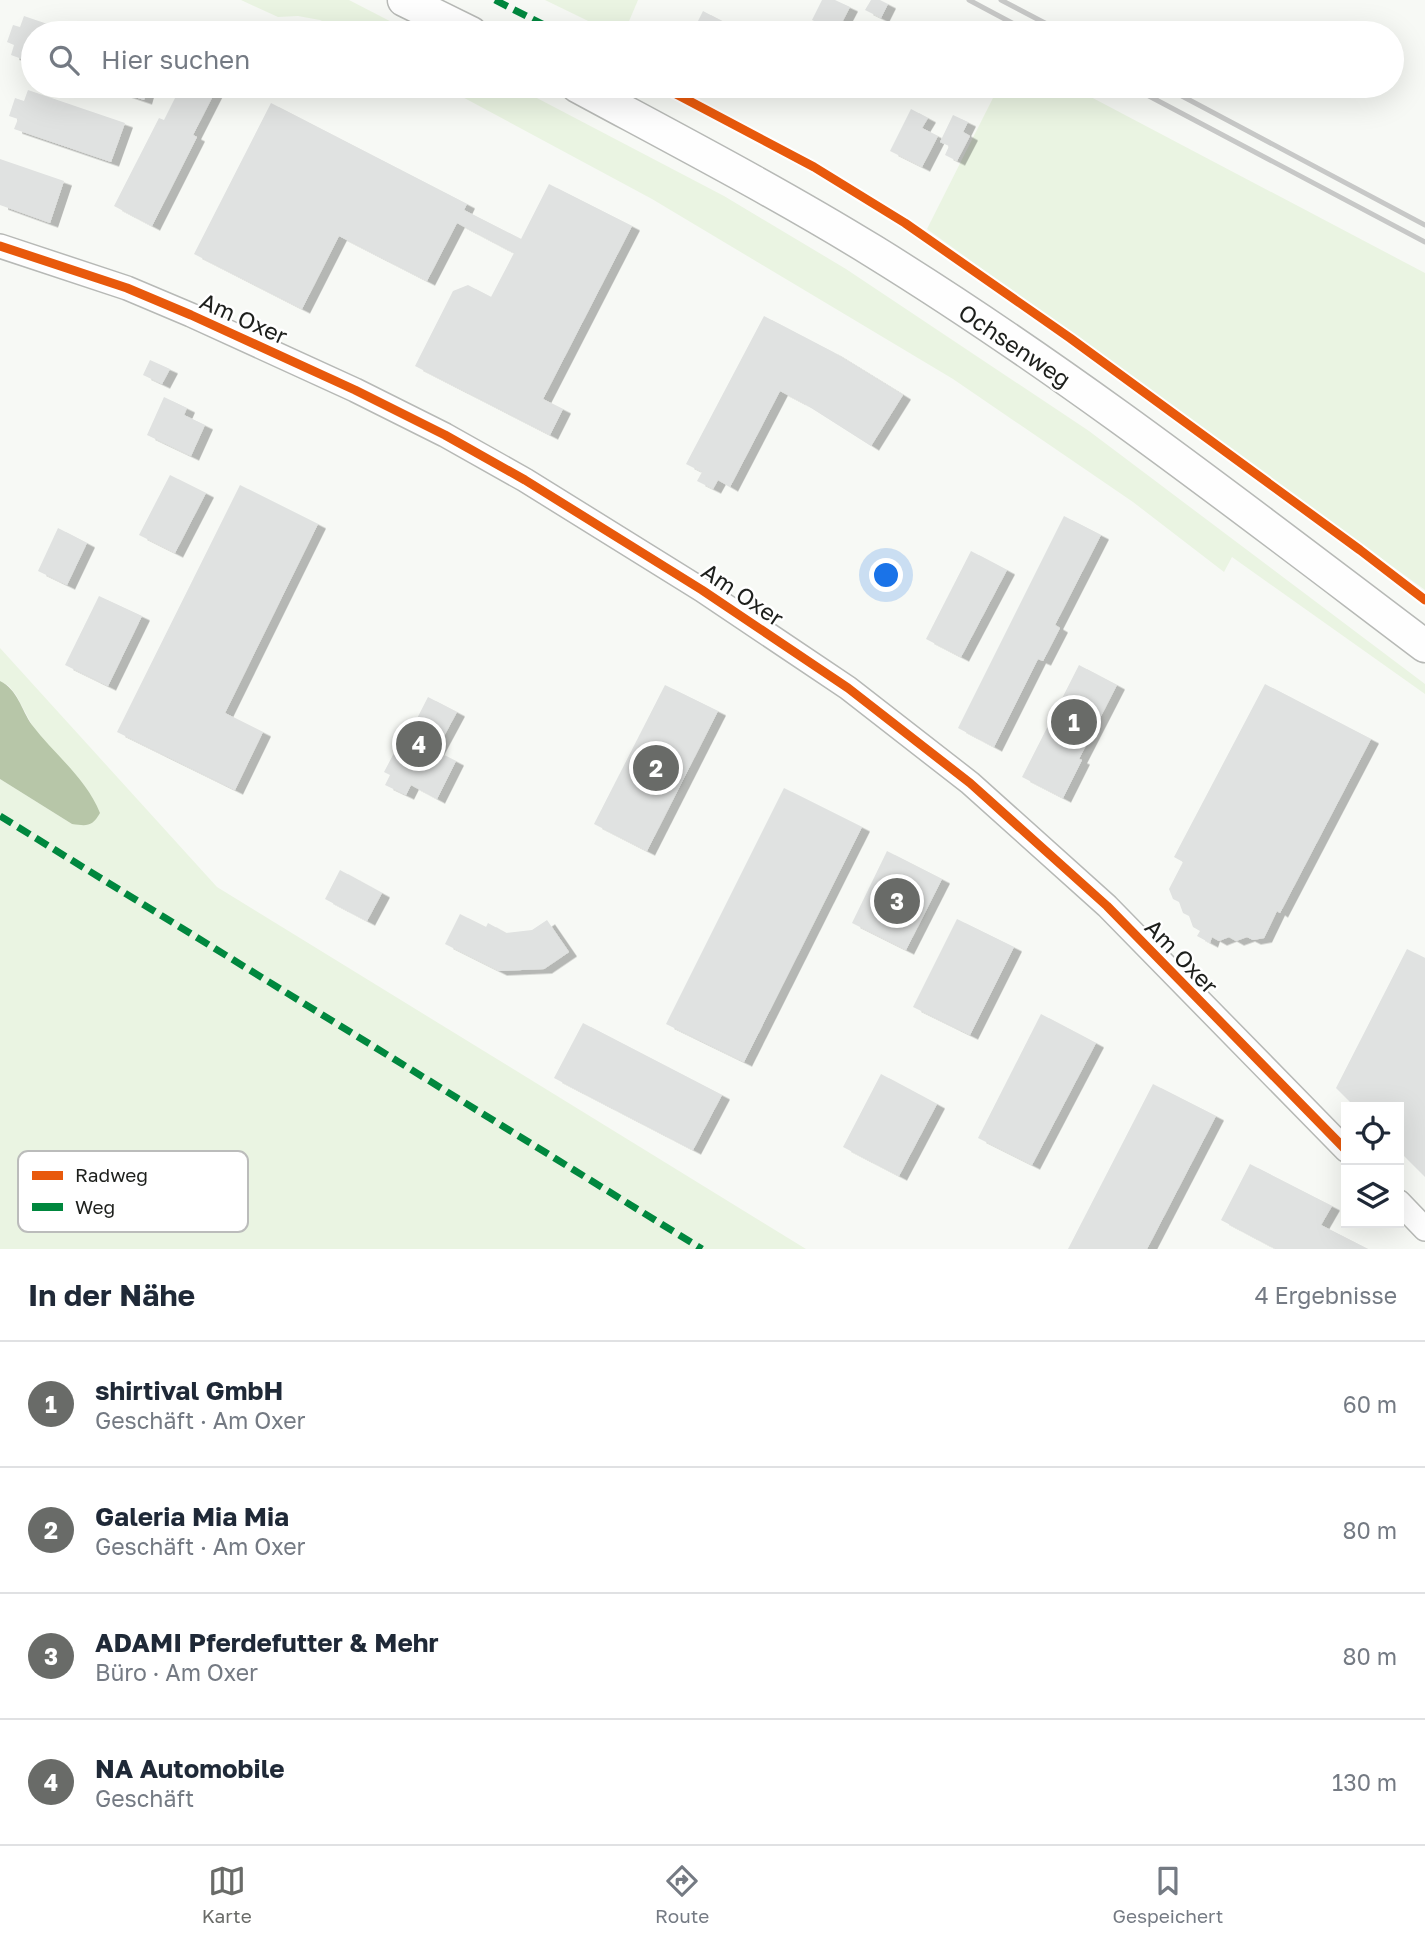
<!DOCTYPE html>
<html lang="de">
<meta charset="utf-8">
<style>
body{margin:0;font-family:"Golos Text",sans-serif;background:#f6f6f7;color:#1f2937}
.controls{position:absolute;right:21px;bottom:21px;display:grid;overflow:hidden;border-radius:0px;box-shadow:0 7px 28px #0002}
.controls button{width:63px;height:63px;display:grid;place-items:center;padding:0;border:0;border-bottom:2px solid #e0e1e3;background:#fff;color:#1f2937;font:35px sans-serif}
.you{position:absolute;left:887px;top:576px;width:24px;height:24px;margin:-18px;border:5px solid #fff;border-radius:50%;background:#1a73e8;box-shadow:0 0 0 10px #1a73e833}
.badge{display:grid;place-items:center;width:46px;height:46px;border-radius:50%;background:#696b68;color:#fff;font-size:23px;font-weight:700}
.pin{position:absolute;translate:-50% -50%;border:4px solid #fff;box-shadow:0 2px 7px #0006}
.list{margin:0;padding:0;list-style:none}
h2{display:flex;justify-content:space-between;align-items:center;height:91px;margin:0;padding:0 28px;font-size:30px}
h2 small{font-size:23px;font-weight:400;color:#747a83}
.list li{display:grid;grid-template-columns:46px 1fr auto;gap:21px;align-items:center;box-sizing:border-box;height:126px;padding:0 28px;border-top:2px solid #e0e1e3}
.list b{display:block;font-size:26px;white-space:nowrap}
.list p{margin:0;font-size:23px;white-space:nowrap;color:#747a83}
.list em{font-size:23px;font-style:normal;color:#747a83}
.icon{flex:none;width:38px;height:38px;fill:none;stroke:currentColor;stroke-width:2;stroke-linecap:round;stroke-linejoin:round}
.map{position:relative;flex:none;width:1425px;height:1249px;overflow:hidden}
.search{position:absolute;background:#fff;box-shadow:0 7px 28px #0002;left:21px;right:21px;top:21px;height:77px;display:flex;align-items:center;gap:18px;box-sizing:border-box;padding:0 24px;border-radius:38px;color:#747a83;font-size:26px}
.sheet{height:595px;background:#fff}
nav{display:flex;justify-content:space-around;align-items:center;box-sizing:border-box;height:98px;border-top:2px solid #e0e1e3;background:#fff;font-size:19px;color:#747a83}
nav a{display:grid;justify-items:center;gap:4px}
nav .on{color:#696b68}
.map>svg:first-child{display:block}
.green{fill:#eaf4e2}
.water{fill:#b7c6a8}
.building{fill:#e0e2e1;filter:url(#shadow)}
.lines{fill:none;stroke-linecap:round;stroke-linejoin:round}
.street-casing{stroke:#b7b9b6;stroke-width:26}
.secondary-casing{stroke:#b7b9b6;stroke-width:35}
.street{stroke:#fefefe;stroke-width:23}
.secondary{stroke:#fefefe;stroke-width:32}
.rail{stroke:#c7c8c7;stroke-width:5}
.quiet{stroke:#00873e;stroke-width:7;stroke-dasharray:14 7;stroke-linecap:butt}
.cycleway-casing{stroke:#fff;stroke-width:13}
.cycleway{stroke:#e8590c;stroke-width:9}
.labels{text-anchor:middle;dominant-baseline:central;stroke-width:5;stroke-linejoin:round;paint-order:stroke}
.street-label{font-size:23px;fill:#1d1f1c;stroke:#fff}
.key{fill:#fff;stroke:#bbbcbb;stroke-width:2}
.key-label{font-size:19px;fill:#1d1f1c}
</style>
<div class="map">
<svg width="1425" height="1249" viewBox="0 0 1425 1249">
<defs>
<filter id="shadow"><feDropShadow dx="8" dy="4.5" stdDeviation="0" flood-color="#0004"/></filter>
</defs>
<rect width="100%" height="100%" fill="#f7f9f5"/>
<!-- green -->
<g class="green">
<path d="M241 0H349L413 33H345L320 20 298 16 278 17Z"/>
<path d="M545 0H638L624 33H613Z"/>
<path d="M442 86H514L724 196 846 269 1089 431 1425 684V694L1232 557 1224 572 1133 502 953 379 652 199Z"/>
<path d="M999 86H1070L1425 273V590L927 229Z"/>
<path d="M0 648 217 887 806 1249H0V779L72 824 31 723 16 695 9 686 0 681Z"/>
</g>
<!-- water -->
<path class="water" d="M0 681C18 690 21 709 32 725 54 754 86 778 100 813 92 827 87 826 72 824L0 779Z"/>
<!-- building -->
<g class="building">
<path d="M822 0H835L850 7 837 32 812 20Z"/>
<path d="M871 0H880L888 4 881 18 865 10Z"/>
<path d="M703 11 722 21 716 33H669L675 22 693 31Z"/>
<path d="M24 16 74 33H33V63L11 55 14 45 7 42 13 25 20 27Z"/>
<path d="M103 86H148L144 100Z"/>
<path d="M181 86H218L193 135 197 137 152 226 114 206 159 118 164 120Z"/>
<path d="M28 90 125 123 111 162 14 129 18 119 9 116 15 98 24 101Z"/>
<path d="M271 103 467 204 464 210 521 239 549 184 632 226 543 399 563 409 550 435 415 366 453 291 468 285 491 297 514 253 457 223 427 281 339 236 302 309 194 254Z"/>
<path d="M911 109 928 118 922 128 938 136 922 167 890 151Z"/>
<path d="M953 115 968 122 963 132 970 136 957 161 945 155 949 146 940 142Z"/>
<path d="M0 159 64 181 50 223 0 205Z"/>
<path d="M764 316 833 352 903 395 871 446 805 404 780 391 730 487 718 480 713 489 697 481 702 472 686 464Z"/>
<path d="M150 360 170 369 162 384 143 375Z"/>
<path d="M164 397 187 408 184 415 205 425 191 456 147 435Z"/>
<path d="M170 475 206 493 175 553 139 535Z"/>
<path d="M240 485 318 524 225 713 263 732 235 790 117 732Z"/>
<path d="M1064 516 1101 535 1055 625 1060 628 1043 661 1038 659 994 747 958 728Z"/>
<path d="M58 528 87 543 67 585 38 571Z"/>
<path d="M971 551 1007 570 961 657 926 639Z"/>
<path d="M99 596 142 616 108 686 65 665Z"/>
<path d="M1079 665 1117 685 1079 759 1082 760 1063 798 1022 777Z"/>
<path d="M1265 684 1371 739 1280 913 1277 911 1264 938 1253 940 1247 937 1236 941 1229 937 1219 941 1212 937 1210 943 1197 936 1200 931 1193 927 1189 916 1183 913 1179 902 1173 899 1169 889 1183 862 1174 857Z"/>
<path d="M665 685 718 711 647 851 594 824Z"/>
<path d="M428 697 457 712 436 751 456 761 437 799 411 785 406 795 385 785 390 775 384 772 404 734 408 736Z"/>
<path d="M784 788 862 827 744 1062 666 1024Z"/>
<path d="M887 851 942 879 906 950 852 923Z"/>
<path d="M340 870 382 893 367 921 325 899Z"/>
<path d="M460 914 486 927 488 923 506 933 532 930 547 920 569 952 544 969 499 971 445 944Z"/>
<path d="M957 919 1014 947 970 1035 913 1007Z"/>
<path d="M1407 949 1425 958V1177L1399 1151V1107H1355L1336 1088Z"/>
<path d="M1041 1014 1096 1043 1032 1165 978 1138Z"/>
<path d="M583 1023 722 1095 693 1150 554 1078Z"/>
<path d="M881 1074 937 1104 899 1176 843 1147Z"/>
<path d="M1153 1084 1216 1116 1147 1249H1068Z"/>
<path d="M1250 1164 1332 1206 1321 1225 1368 1249H1276L1221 1220Z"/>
</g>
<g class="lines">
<defs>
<g id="street">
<path d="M0 246 127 288 191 315 355 390 445 435 525 480 702 590 848 688 970 783 1107 906 1346 1150"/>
<path d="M1399 1202 1425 1229"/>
</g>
<g id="secondary">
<path d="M404 0 471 33"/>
<path d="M577 86C677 140 777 192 873 251 1066 370 1245 510 1425 646"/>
</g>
</defs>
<!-- street casing -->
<use href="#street" class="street-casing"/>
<!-- secondary casing -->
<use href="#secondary" class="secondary-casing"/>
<!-- street -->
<use href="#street" class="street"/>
<!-- secondary -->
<use href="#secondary" class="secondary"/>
<!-- rail -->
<g class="rail">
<path d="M969 0 1031 33"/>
<path d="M1001 0 1064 33"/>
<path d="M1130 86 1425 242"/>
<path d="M1163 86 1425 225"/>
</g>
<!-- quiet -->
<g class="quiet">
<path d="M495 0 560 33"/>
<path d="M0 816 702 1249"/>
</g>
<defs>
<g id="cycleway">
<path d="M661 86 814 167 905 223 1070 338 1360 550 1425 600"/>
<path d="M0 246 127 288 191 315 355 390 445 435 525 480 702 590 848 688 970 783 1107 906 1346 1150"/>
</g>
</defs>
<!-- cycleway casing -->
<use href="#cycleway" class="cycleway-casing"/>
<!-- cycleway -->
<use href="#cycleway" class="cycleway"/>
</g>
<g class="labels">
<!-- street labels -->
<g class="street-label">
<text transform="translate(244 318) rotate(24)">Am Oxer</text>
<text transform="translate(1015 345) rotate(34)">Ochsenweg</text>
<text transform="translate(743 594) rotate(34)">Am Oxer</text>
<text transform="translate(1182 956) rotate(46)">Am Oxer</text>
</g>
</g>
<!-- legend -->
<rect x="18" y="1151" width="230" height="81" rx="10" class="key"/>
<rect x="32" y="1171" width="31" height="9" fill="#e8590c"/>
<rect x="32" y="1203" width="31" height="8" fill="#00873e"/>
<g class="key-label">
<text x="75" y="1182">Radweg</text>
<text x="75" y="1214">Weg</text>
</g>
</svg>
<div class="controls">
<button><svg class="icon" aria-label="locate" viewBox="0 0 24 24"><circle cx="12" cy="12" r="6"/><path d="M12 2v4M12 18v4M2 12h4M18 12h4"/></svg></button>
<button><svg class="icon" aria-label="layers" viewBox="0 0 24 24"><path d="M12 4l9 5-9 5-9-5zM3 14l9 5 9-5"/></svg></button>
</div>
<div class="you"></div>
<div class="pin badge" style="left:1074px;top:722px">1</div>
<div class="pin badge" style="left:656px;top:768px">2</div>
<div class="pin badge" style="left:897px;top:901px">3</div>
<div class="pin badge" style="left:419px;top:744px">4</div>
<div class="search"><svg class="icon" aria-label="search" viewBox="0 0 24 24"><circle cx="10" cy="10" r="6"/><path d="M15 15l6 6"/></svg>Hier suchen</div>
</div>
<section class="sheet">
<h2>In der Nähe<small>4 Ergebnisse</small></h2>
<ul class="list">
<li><span class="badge">1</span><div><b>shirtival GmbH</b><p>Geschäft · Am Oxer</p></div><em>60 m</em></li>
<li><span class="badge">2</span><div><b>Galeria Mia Mia</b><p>Geschäft · Am Oxer</p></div><em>80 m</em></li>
<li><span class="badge">3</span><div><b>ADAMI Pferdefutter &amp; Mehr</b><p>Büro · Am Oxer</p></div><em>80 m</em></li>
<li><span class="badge">4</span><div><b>NA Automobile</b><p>Geschäft</p></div><em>130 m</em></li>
</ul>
</section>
<nav>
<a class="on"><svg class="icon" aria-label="map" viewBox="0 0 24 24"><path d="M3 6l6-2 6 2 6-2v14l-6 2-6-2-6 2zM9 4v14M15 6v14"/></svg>Karte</a>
<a><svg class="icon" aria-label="directions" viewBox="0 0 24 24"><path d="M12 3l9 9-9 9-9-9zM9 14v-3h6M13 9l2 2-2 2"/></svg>Route</a>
<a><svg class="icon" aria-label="saved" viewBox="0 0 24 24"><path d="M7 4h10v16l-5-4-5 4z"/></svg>Gespeichert</a>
</nav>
